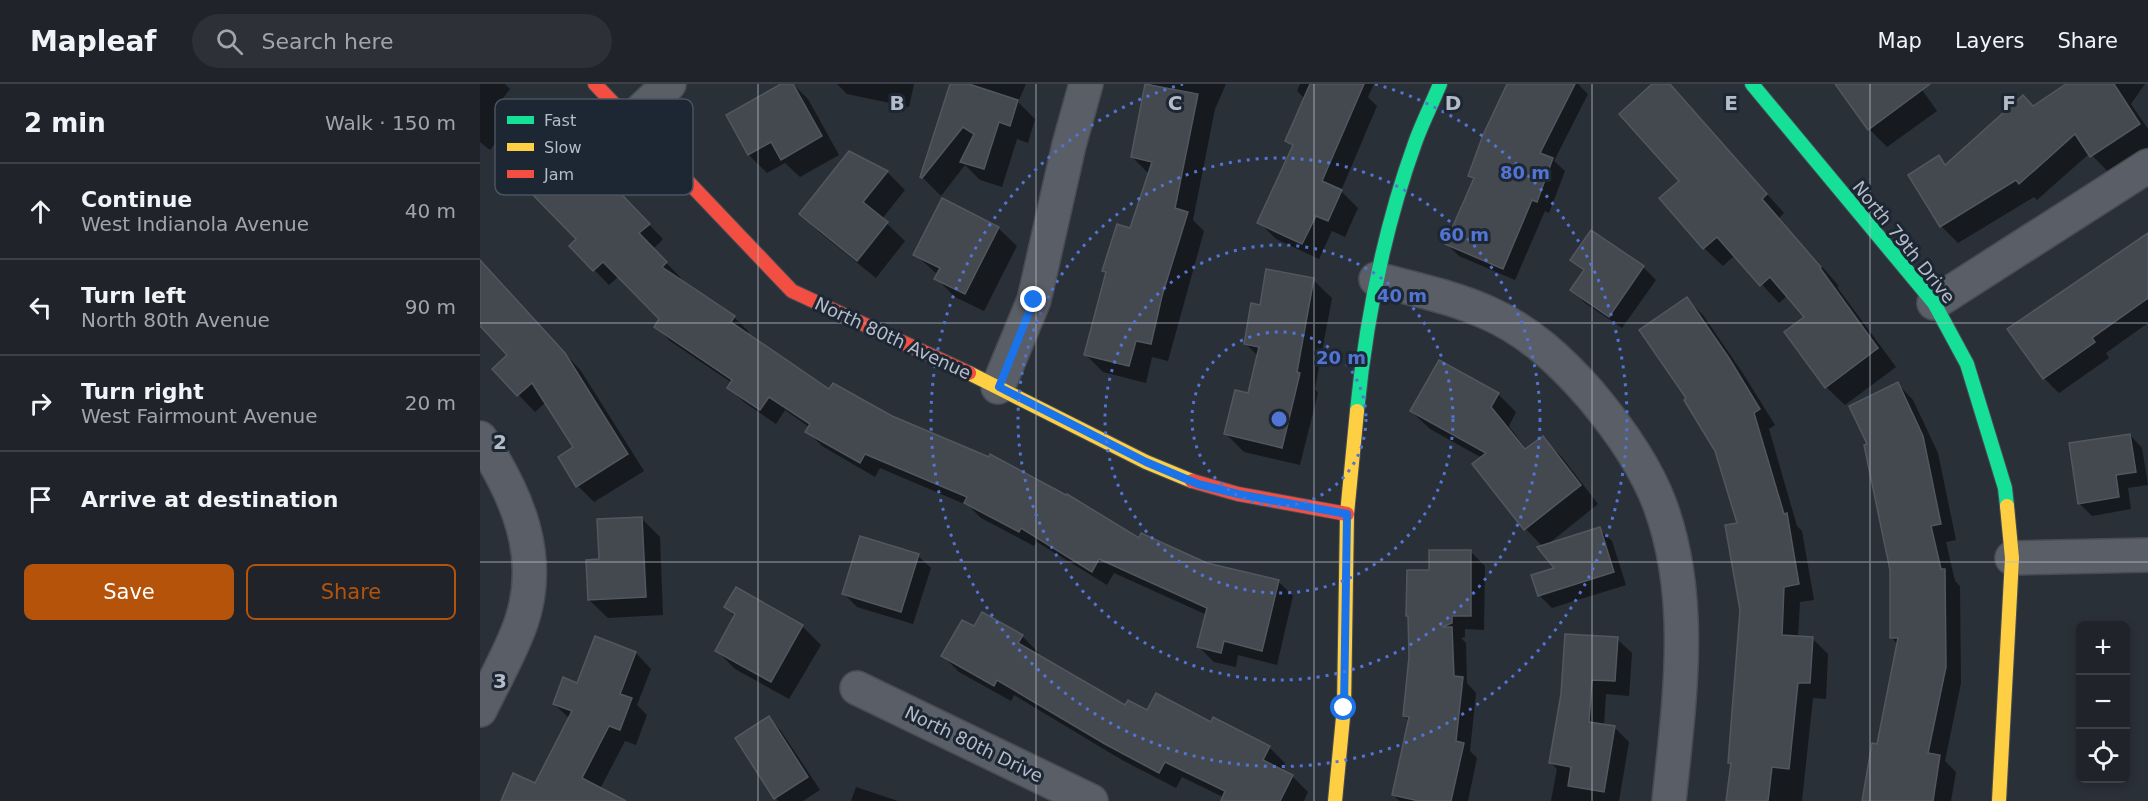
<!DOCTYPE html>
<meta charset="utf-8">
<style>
body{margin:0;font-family:"DejaVu Sans",sans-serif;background:#2d3036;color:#f1f3f6}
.controls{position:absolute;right:18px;bottom:18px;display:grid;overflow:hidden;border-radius:9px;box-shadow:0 3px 9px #0003}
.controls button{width:54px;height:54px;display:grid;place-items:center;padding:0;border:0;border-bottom:2px solid #3d4147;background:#20242a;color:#f1f3f6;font:30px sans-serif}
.stop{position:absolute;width:18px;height:18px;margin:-14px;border:4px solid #1a73e8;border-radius:50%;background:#fff}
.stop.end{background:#1a73e8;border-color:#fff;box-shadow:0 2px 6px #0008}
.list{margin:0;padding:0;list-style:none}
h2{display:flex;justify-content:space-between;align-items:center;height:78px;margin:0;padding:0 24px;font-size:26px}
h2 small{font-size:20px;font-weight:400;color:#a2a4a8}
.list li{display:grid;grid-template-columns:39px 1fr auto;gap:18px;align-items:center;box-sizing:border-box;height:96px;padding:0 24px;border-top:2px solid #3d4147}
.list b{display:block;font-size:22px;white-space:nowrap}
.list p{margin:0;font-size:20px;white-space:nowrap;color:#a2a4a8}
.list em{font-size:20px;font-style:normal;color:#a2a4a8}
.actions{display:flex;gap:12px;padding:18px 24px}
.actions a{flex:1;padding:14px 0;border:2px solid #b45309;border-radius:9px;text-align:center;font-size:21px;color:#b45309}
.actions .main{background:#b45309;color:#fff}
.icon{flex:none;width:33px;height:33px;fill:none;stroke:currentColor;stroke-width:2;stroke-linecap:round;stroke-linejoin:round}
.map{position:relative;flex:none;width:1668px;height:717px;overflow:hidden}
header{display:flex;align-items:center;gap:36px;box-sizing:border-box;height:84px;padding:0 30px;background:#20242a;border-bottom:2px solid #3d4147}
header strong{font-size:28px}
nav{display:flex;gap:33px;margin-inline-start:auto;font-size:21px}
.search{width:420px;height:54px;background:#2d3036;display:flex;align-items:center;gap:15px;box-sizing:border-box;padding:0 21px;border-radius:33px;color:#a2a4a8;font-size:22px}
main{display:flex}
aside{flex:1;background:#20242a}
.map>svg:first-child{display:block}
.shadow{fill:#0007}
.building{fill:#444950;stroke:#52575f;stroke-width:1.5}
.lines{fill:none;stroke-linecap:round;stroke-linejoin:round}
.street-casing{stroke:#484c53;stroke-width:36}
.fast-casing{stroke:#484c53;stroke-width:16}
.slow-casing{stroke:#484c53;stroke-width:16}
.jam-casing{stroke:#484c53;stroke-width:16}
.street{stroke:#5a5e66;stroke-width:33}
.fast{stroke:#16e098;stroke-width:14}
.slow{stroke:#ffcf43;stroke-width:14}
.jam{stroke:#f24e42;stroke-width:14}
.route{stroke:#1a73e8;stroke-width:8}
.grid{fill:none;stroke:#b4bcc9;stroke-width:1.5;stroke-opacity:0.55}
.ring{fill:none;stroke:#5274d3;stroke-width:3;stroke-dasharray:3 6}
.labels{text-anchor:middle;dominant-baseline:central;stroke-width:6;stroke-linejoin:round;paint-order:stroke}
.street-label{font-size:18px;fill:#b4bcc9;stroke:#1d2633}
.key{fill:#1d2633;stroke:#4a5360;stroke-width:1.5}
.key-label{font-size:16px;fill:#b4bcc9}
.grid-label{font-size:20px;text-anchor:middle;font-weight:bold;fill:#b4bcc9;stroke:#1d2633;stroke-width:6;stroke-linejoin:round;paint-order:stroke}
.centre{fill:#5274d3;stroke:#1d2633;stroke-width:3}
.ring-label{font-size:18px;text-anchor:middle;font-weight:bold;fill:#5274d3;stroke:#1d2633;stroke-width:6;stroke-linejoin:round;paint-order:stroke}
</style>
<header>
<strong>Mapleaf</strong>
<div class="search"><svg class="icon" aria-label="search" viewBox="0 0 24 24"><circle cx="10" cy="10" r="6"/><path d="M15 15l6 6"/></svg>Search here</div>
<nav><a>Map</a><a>Layers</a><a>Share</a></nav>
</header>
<main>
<aside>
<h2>2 min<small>Walk · 150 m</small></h2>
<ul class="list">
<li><svg class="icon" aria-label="ahead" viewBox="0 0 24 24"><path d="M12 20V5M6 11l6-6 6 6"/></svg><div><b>Continue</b><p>West Indianola Avenue</p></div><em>40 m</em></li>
<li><svg class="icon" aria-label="left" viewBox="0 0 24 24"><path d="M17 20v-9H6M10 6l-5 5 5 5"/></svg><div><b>Turn left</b><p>North 80th Avenue</p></div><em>90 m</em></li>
<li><svg class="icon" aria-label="right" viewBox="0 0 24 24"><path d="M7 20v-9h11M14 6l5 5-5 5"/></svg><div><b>Turn right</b><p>West Fairmount Avenue</p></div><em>20 m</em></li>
<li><svg class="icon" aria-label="arrive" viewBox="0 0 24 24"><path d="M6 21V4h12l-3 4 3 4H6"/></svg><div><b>Arrive at destination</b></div></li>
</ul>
<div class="actions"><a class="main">Save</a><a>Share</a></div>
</aside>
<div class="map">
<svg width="1668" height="717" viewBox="0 0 1668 717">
<rect width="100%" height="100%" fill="#2a3038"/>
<!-- shadow -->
<g class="shadow">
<path d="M0 0H25L30 5 21 17 37 33 10 66 0 58Z"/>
<path d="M304 0H313L328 15 359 71 320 93 305 79 287 89 269 71 248 32Z"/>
<path d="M357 0H434L429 23 367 10Z"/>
<path d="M472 0H546L538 18 555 35 548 59 537 55 522 103 500 96 485 81 461 112 442 93Z"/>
<path d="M671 0H746L735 25 713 136 724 147 688 277 672 273 666 299 623 288 606 271 627 189 624 187 651 146 669 90 652 73Z"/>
<path d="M820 0H894L888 13 897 22 861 107 878 124 865 153 852 147 839 175 796 155 779 138 813 63 807 57 825 15 817 7Z"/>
<path d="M1028 0H1098L1108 10 1074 77 1085 87 1069 129 1065 127 1035 196 979 172 967 160 994 96 990 92Z"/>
<path d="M1174 0H1188L1304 129 1299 134 1359 202 1357 203 1416 283 1365 321 1346 303 1326 234 1307 212 1299 219 1255 171 1243 182 1224 164 1201 97Z"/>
<path d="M1357 0H1438L1457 27 1407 63 1389 45Z"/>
<path d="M1589 0H1665L1651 20 1668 45V63L1629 89 1610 69 1557 116 1554 113 1478 159 1461 142 1459 73 1467 81Z"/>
<path d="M69 32 136 101 133 104 183 155 173 165 201 194 199 196 254 233 269 248 267 251 350 307 411 334 660 456 727 480 798 497 813 512 797 581 758 571 756 583 734 578 719 563 727 531 634 489 627 501 557 458 554 462 501 434 489 422 400 384 395 393 342 362 327 347 329 343 305 326 296 340 264 318 249 304 252 299 190 257 176 242 181 235 139 192 129 201 91 162 98 155 58 101Z"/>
<path d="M407 88 425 106 402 135 425 157 396 194 339 148 321 130Z"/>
<path d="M518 144 537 162 504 227 475 213 456 194 458 191 435 170Z"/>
<path d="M1668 151V239L1626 269 1629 274 1579 309 1564 294Z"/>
<path d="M1092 176 1163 183 1176 196 1142 244 1105 219 1092 206 1104 188Z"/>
<path d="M0 180 29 208 101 287 164 387 114 418 98 402 95 364 66 318 55 328 14 285 29 271 1 241 0 243Z"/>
<path d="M833 196 852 214 835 305 838 309 820 381 764 368 746 350 769 310 778 272 765 259 781 222Z"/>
<path d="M1207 215 1223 231 1264 291 1295 341 1289 345 1317 442 1322 447 1334 516 1320 518 1318 554H1332L1348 570 1346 615 1333 614 1322 717H1248L1252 681 1250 678 1261 526 1259 440 1237 367 1208 315Z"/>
<path d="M1418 300 1433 316 1458 369 1476 456 1466 458 1475 497 1480 502 1481 599 1465 677 1476 688 1471 717H1384L1398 662 1418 561 1412 554Z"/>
<path d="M1018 310 1036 328 1029 342 1047 366 1062 354 1081 372 1118 420 1067 461 1119 445 1132 457 1146 501 1072 524 1059 511 1077 485 1063 463 1046 445 995 380 1002 374 950 345 931 327Z"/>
<path d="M1650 351 1662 364 1668 401 1648 404 1651 425 1612 432 1599 419Z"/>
<path d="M161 434 180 453 183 531 128 534 109 516 120 476Z"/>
<path d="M991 468 1005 482 1004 546 985 545V553L981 554 986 559 987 599 996 609 990 667 997 674 988 717H920L913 711 929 637 924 632 951 488Z"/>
<path d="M438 472 451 484 433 540 377 523 364 510Z"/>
<path d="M262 508 322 542 341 561 309 615 255 585 236 566 255 533 245 523Z"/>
<path d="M494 544 542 552 558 568 556 571 646 623 789 663 805 679 802 687 812 692 828 708 824 717H751L702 693 696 704 642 676 534 611 531 617 479 588 463 572Z"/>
<path d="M1137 555 1152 569 1149 612 1126 610 1124 642 1134 643 1149 658 1139 717H1071L1077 685 1071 679 1082 610Z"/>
<path d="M156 569 171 585 157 621 167 631 156 661 145 657 120 705 143 717H22L55 701 90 635 74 620 97 600Z"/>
<path d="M289 634 301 647 340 706 323 717H298L257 655Z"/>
<path d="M376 703 418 717H371Z"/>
</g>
<!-- building -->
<g class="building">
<path d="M301 0H313L342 52 301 76 291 58 268 71 246 31Z"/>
<path d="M470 0H489L538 16 530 42 519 38 504 85 480 78 494 50 483 43 442 94 440 93Z"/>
<path d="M665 0 718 10 695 124 708 128 682 212 671 260 656 257 649 282 604 271 626 188 622 187 637 140 650 144 672 78 651 73Z"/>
<path d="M830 0H884L842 97 862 106 848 137 836 132 822 160 777 139 813 61 805 57Z"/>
<path d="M1027 0H1095L1060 69 1073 74 1057 118 1052 116 1023 185 965 160 994 94 988 92 1003 51Z"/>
<path d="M1172 0H1190L1287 110 1282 115 1341 183 1340 184 1398 264 1345 304 1304 248 1324 233 1290 193 1280 202 1237 153 1223 165 1179 114 1199 97 1139 30Z"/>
<path d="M1355 0H1450L1388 46Z"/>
<path d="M1586 0H1634L1660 40 1610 73 1595 50 1539 100 1536 96 1460 143 1428 91 1459 71 1465 81 1543 11 1553 22Z"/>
<path d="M69 30 123 85 120 88 170 140 159 149 187 178 182 183 255 232 251 238 349 305 353 299 412 332 509 373 510 370 586 411 587 410 659 454 661 449 727 479 799 496 782 567 744 557 741 569 717 563 727 524 619 475 612 488 541 444 539 448 484 419 487 413 385 370 380 379 325 348 330 340 289 313 280 326 247 304 252 296 174 243 179 235 123 178 113 187 89 162 96 155 49 107 55 101 27 72Z"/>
<path d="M369 67 408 87 383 118 408 138 377 177 319 130Z"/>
<path d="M462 114 519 143 485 210 454 195 460 184 433 171Z"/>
<path d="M1111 146 1164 182 1129 233 1090 206 1104 186 1090 176Z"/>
<path d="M1668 149V214L1612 254 1615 258 1563 295 1527 245Z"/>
<path d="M0 176 85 269 148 370 96 403 78 373 93 363 52 299 37 312 12 285 27 271 0 242Z"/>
<path d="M786 185 834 194 817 288 820 289 802 364 744 350 755 306 768 309 779 263 764 260 771 219 780 221Z"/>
<path d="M1207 213 1249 274 1280 325 1274 329 1304 430 1307 429 1319 500 1304 503 1302 551 1333 553 1330 599H1318L1309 685 1292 683 1288 717H1246L1251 679H1248L1260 526 1245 441 1257 439 1235 367 1204 316 1206 314 1159 246Z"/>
<path d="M959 276 1019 309 1011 323 1045 365 1063 352 1101 401 1044 446 992 380 1006 369 930 327Z"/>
<path d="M1418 298 1443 352 1461 440 1451 442 1461 485H1465L1466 583 1448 669 1460 671 1453 717H1382L1392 659 1397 660 1418 554H1410V486L1384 361 1387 360 1369 322Z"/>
<path d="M1650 350 1656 388 1636 391 1639 413 1598 420 1589 359Z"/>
<path d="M162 433 166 513 108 516 106 476 119 475 117 435Z"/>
<path d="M1120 443 1134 488 1058 512 1051 491 1074 484 1057 463Z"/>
<path d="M380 452 439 470 421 528 362 510Z"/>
<path d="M949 466H991V532H972V539L962 543H972L974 592 983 593 976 657 984 659 971 717H939L912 711 929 633 923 632 929 573 928 532H926L927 486H949Z"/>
<path d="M256 503 323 541 291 598 235 567 255 530 244 523Z"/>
<path d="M502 528 543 551 538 559 645 621 648 616 667 626 676 609 731 638 733 633 790 662 783 676 813 691 800 717H741L745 707 685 678 679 689 625 660 517 596 514 602 461 572 482 536 494 542Z"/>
<path d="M1085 550 1138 553 1135 597 1112 596 1109 638 1135 642 1124 708 1088 702 1091 683 1069 679 1081 610Z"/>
<path d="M115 552 156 568 140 610 152 614 140 646 129 642 102 694 146 717H21L33 689 55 699 92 627 73 620 83 593 97 599Z"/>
<path d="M289 632 328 693 294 715 255 654Z"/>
</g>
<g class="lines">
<defs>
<g id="street">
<path d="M151 36 189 0"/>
<path d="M896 195C933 205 973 213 1008 229 1049 247 1081 277 1110 310 1136 341 1166 383 1180 421 1215 516 1199 619 1189 717"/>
<path d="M1454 219 1668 82"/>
<path d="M518 303 554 216 589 61 606 0"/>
<path d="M0 354C37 411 64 472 41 539 31 568 13 599 0 626"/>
<path d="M1532 474 1668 471"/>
<path d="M377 604 611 717"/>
</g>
<g id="fast">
<path d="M1272 0 1454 219 1487 280 1525 404 1527 422"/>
<path d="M877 327C886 236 904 145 935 59 942 39 952 20 960 0"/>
</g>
<g id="slow">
<path d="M489 289 666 378 712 397"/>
<path d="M855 717 864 623 867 430 877 327"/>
<path d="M1519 717 1532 474 1527 422"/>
</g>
<g id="jam">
<path d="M115 0 312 207 489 289"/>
<path d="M712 397 758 410 867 430"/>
</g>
</defs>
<!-- street casing -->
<use href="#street" class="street-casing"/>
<!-- fast casing -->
<use href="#fast" class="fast-casing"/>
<!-- slow casing -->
<use href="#slow" class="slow-casing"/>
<!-- jam casing -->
<use href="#jam" class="jam-casing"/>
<!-- street -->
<use href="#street" class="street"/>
<!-- fast -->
<use href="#fast" class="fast"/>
<!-- slow -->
<use href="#slow" class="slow"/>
<!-- jam -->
<use href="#jam" class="jam"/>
</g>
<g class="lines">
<!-- route -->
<path class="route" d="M554 216 519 303 666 378 718 400 758 410 867 430 864 624"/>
</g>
<!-- grid -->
<path class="grid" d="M278 0V717M556 0V717M834 0V717M1112 0V717M1390 0V717M0 239H1668M0 478H1668"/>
<!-- distance rings -->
<g class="ring">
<circle cx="799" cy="335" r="87"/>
<circle cx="799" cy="335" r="174"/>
<circle cx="799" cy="335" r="261"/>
<path d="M895 0A348 348 0 1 1 703 0"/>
</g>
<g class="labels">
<!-- street labels -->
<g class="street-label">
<text transform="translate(1424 158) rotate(51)">North 79th Drive</text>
<text transform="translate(413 254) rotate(25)">North 80th Avenue</text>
<text transform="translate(494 660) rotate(26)">North 80th Drive</text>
</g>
</g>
<!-- legend -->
<rect x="15" y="15" width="198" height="96" rx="9" class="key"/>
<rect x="27" y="32" width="27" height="8" fill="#16e098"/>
<rect x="27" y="59" width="27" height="8" fill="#ffcf43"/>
<rect x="27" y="86" width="27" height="8" fill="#f24e42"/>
<g class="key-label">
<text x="64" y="42">Fast</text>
<text x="64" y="69">Slow</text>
<text x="64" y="96">Jam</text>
</g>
<g class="grid-label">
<text x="417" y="26">B</text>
<text x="695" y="26">C</text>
<text x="973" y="26">D</text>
<text x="1251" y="26">E</text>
<text x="1529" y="26">F</text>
<text x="20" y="365">2</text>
<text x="20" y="604">3</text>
</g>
<circle cx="799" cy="335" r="9" class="centre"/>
<g class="ring-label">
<text x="1045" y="95">80 m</text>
<text x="984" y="157">60 m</text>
<text x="922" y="218">40 m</text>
<text x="861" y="280">20 m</text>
</g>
</svg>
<div class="controls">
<button>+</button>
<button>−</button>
<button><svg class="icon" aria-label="locate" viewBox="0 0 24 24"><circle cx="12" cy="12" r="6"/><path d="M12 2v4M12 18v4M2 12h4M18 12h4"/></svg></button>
</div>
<div class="stop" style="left:864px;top:624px"></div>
<div class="stop end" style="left:554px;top:216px"></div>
</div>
</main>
